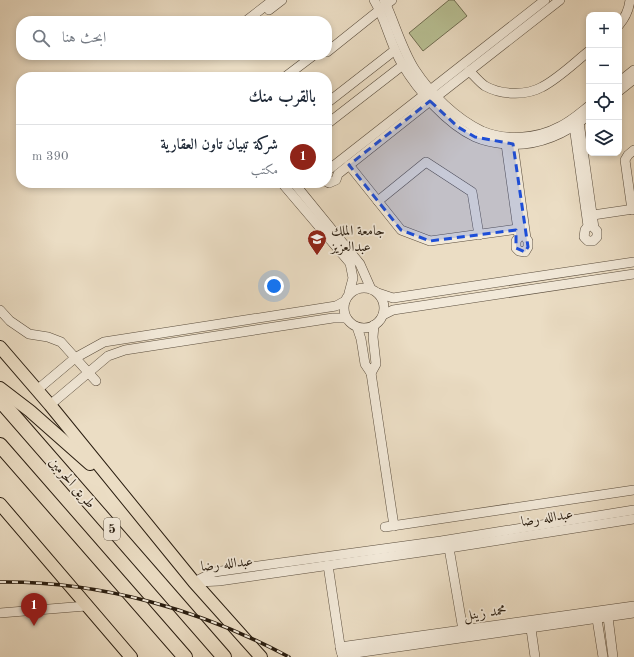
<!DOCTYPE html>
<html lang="ar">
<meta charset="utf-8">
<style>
body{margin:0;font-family:"Old Standard TT",Amiri,serif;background:#f2f2f3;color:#1f2937;direction:rtl}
.controls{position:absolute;right:12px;top:12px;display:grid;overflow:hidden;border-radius:8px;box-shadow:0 2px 6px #0003}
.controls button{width:36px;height:36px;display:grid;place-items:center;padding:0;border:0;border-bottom:1px solid #e0e1e3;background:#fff;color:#1f2937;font:20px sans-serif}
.you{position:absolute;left:274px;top:286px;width:14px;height:14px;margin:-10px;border:3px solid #fff;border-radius:50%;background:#1a73e8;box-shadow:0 0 0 6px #1a73e833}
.badge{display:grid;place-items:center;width:26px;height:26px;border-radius:50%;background:#8f2418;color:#fff;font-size:13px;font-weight:700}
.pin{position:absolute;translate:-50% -33px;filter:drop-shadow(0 1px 2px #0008)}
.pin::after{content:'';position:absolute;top:21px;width:14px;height:12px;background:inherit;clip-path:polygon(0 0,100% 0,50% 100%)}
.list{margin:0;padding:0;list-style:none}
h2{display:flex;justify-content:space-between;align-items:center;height:52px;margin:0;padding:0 16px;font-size:17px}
h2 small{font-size:13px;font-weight:400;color:#747a83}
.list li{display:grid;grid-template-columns:26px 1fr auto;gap:12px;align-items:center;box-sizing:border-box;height:64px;padding:0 16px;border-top:1px solid #e0e1e3}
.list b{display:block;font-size:15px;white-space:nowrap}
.list p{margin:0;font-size:13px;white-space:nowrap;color:#747a83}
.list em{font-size:13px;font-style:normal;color:#747a83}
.icon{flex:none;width:22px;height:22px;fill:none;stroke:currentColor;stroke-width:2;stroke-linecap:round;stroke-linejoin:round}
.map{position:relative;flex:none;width:634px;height:657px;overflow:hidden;direction:ltr}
.search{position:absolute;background:#fff;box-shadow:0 2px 6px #0003;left:16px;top:16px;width:316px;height:44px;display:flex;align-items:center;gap:10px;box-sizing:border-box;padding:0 14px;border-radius:16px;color:#747a83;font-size:15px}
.panel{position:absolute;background:#fff;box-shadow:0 2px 6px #0003;left:16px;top:72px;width:316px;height:116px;border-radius:16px;direction:rtl}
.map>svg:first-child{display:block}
.green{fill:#b8c094;stroke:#706e52}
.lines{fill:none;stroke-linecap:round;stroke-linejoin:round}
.minor-casing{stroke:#5a4d3d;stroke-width:10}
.major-casing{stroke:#291d10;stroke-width:14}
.highway-casing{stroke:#291d10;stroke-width:16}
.minor{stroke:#f2e9d9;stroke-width:9}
.major{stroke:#ebddc4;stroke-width:12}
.highway{stroke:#ebddc4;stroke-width:14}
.rail-casing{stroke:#291d10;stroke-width:3.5}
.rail{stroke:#f2e9d9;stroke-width:2;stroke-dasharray:6;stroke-linecap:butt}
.marked{fill:#1d4ed8;fill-opacity:0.2;stroke:#1d4ed8;stroke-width:3;stroke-dasharray:8 5;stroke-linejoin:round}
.labels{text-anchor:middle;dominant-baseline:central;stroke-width:3.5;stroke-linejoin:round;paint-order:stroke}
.shield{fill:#f2e9d9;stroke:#655a4c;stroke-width:1}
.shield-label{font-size:13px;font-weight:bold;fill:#291d10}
.poi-label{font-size:14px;fill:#291d10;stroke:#f2e9d9;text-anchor:start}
.street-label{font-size:14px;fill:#291d10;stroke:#f2e9d9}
</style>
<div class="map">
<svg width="634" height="657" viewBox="0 0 634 657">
<rect width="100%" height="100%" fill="#ebddc4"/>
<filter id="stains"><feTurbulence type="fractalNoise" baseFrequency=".005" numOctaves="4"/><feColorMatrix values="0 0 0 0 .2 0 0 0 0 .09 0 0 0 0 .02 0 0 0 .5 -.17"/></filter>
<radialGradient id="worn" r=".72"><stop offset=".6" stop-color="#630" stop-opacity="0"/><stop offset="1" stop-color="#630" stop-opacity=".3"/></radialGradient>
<!-- green -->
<path class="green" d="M449 0H454L467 16 423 51 409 33Z"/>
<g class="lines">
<defs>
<g id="minor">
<path d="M374 0C386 20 390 44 402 64 418 91 447 124 475 137 484 141 495 143 505 144 537 147 564 135 589 115"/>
<path d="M384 0C395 23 401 48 415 70 430 93 456 119 482 131 505 141 537 139 559 127 570 122 579 114 589 106"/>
<path d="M269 10 282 0"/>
<path d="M246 21 273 0"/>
<path d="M619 25C625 18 629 9 630 0"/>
<path d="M327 52 392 0"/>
<path d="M469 71C474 75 479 82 485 86 501 95 526 96 542 87 559 78 574 63 589 51"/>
<path d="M285 77 314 55"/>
<path d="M619 82 634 70"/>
<path d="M619 91 634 79"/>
<path d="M436 97 560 0"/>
<path d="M327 103 395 50"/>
<path d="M327 124 403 65"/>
<path d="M574 126 588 226 585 230 584 237 588 241H593L597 237V231L594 228 579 122"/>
<path d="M506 144 519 237 516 241V248L519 251 525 252 528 247V241L526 238 513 144"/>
<path d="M349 165 401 230 430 241 518 229"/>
<path d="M327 171 545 0"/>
<path d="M327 182 329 183 336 180 338 174 430 101"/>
<path d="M282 183 350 263 353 278 349 293"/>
<path d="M294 183 360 264 371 289"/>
<path d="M378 201 426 162 472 192 479 235"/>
<path d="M632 210 625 160 628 155 634 150"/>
<path d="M593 215 634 209"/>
<circle cx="364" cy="308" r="20"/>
<path d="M378 293 393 298 634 262"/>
<path d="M0 310 10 321 29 334 48 337 61 342 96 381"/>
<path d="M383 315 393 310 634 274"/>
<path d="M357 327 361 339 365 364 371 373 376 364 373 337 374 325"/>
<path d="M371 373 394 526"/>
<path d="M37 390 75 358 104 342 336 306 345 301"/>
<path d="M50 405 108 356 125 350 333 318H346"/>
<path d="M385 527 634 490"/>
<path d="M449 548 463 630"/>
<path d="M328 565 341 652"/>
<path d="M194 582 214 572 441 541 634 510"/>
<path d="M197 582 219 581 449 548 634 519"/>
<path d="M0 613 86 606"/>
<path d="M608 617 613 657"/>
<path d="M597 619 603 657"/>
<path d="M530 622 535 657"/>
<path d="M340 647 634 606"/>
<path d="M342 655 634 613"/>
</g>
<g id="major">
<path d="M0 347 50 405 194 582 261 657"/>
<path d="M0 388 30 411 90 464"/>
<path d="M0 504 131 657"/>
</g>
<g id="highway">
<path d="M0 400 224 657"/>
<path d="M0 445 185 657"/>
</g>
</defs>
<!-- minor casing -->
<use href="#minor" class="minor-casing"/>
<!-- major casing -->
<use href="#major" class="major-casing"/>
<!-- highway casing -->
<use href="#highway" class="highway-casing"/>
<!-- minor -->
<use href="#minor" class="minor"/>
<!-- major -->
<use href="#major" class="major"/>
<!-- highway -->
<use href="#highway" class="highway"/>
<defs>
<path id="rail" d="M0 582C101 581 201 610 289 657"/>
</defs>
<!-- rail casing -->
<use href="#rail" class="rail-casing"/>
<!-- rail -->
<use href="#rail" class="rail"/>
</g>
<!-- marked area -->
<path class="marked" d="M430 101 458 127 475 137 513 144 528 247 525 252 516 248V230L430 241 401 230 349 165Z"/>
<!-- icons -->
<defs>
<symbol id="university-pin" viewBox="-11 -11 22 30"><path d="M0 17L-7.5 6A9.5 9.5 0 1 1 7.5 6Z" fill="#8f2418" stroke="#f2e9d9"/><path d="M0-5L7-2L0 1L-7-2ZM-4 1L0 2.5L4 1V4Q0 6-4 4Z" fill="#fff"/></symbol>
</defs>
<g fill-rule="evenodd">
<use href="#university-pin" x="306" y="228" width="22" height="30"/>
</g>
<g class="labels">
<!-- shield labels -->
<rect class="shield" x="104" y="518" width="16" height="22" rx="3"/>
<g class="shield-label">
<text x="112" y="529">5</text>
</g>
<!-- poi labels -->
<g class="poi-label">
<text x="331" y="231">جامعة الملك<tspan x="331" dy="16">عبدالعزيز</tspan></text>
</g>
<!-- street labels -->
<g class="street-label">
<text transform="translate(72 483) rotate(49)">طريق الحرمين</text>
<text transform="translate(547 518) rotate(-9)">عبدالله رضا</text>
<text transform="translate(227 564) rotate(-6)">عبدالله رضا</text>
<text transform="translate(485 613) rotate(-8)">محمد زينل</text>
</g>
</g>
<rect width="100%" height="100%" filter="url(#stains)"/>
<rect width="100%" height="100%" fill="url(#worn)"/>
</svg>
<div class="controls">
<button>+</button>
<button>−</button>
<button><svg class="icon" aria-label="locate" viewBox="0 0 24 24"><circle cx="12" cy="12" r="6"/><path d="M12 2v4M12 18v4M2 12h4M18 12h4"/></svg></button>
<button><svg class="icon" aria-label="layers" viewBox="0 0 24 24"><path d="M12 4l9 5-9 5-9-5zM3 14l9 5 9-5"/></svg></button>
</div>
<div class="you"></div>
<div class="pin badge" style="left:34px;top:626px">1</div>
<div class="search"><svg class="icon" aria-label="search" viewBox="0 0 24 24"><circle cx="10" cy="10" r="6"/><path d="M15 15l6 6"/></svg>ابحث هنا</div>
<section class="panel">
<h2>بالقرب منك<small></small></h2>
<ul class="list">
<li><span class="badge">1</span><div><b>شركة تبيان تاون العقارية</b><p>مكتب</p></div><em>390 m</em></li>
</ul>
</section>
</div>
